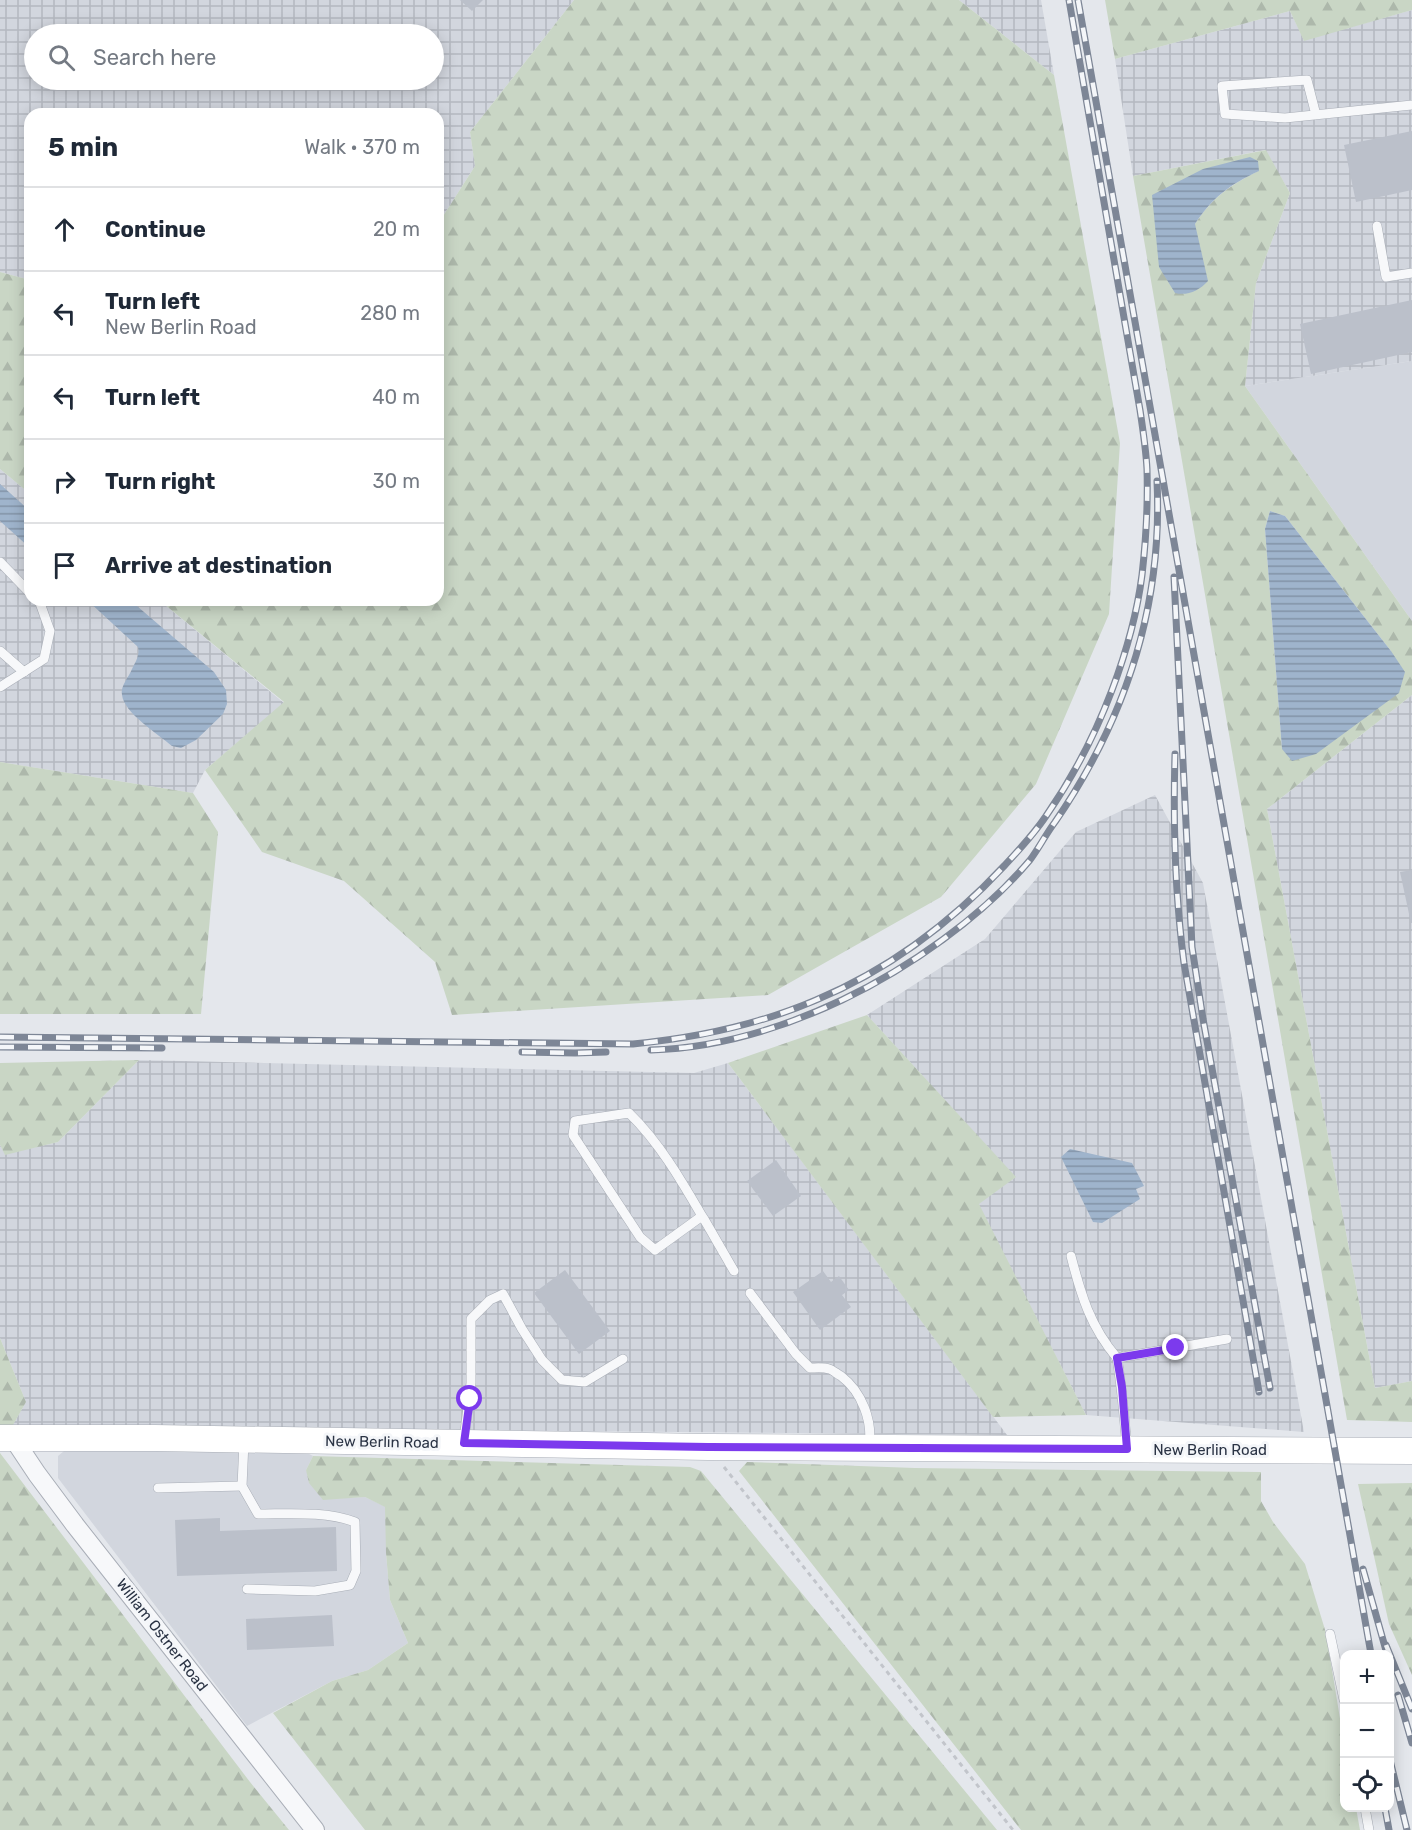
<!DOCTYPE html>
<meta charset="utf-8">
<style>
body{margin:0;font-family:Rubik,sans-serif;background:#f2f2f3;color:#1f2937}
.controls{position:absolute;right:18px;bottom:18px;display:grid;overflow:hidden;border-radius:12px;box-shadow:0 3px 15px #0003}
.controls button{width:54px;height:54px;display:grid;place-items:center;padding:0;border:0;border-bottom:2px solid #e0e1e3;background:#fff;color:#1f2937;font:30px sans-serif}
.stop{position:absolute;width:18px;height:18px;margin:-14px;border:4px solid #7c3aed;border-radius:50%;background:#fff}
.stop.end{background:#7c3aed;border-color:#fff;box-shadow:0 2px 6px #0008}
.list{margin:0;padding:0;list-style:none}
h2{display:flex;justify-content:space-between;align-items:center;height:78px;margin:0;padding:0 24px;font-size:26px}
h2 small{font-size:20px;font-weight:400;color:#747a83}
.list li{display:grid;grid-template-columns:39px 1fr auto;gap:18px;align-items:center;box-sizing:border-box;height:84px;padding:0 24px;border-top:2px solid #e0e1e3}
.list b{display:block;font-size:22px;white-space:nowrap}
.list p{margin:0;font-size:20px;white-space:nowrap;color:#747a83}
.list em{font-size:20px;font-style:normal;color:#747a83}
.icon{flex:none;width:33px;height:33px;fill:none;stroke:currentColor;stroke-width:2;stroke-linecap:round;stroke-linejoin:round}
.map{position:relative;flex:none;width:1412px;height:1830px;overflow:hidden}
.search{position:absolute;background:#fff;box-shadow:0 3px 15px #0003;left:24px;top:24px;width:420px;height:66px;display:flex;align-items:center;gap:15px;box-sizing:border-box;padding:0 21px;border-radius:33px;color:#747a83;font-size:22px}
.panel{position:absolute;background:#fff;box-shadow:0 3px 15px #0003;left:24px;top:108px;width:420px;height:498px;border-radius:18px}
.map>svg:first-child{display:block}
.built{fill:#d2d6de}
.industrial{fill:url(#industrial-grid);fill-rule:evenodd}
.forest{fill:url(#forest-firs);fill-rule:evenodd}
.water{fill:url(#water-rules)}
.building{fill:#bbc0ca}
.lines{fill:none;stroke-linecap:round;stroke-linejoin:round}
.lane-casing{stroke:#a9aeb7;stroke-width:10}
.street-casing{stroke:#a9aeb7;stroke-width:20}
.secondary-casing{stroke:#a9aeb7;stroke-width:27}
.path{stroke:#c2c5cb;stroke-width:3;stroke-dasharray:4.5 4.5;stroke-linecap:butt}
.lane{stroke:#f7f8fa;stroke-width:9}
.street{stroke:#f7f8fa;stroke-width:18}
.secondary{stroke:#fff;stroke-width:26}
.rail-casing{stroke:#7d8696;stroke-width:7}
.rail{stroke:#f4f6f9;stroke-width:4.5;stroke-dasharray:14;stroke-linecap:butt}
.route{stroke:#7c3aed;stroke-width:8}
.labels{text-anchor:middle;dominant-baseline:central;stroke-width:6;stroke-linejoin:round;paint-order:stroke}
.street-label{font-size:15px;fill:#2b3445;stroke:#f4f6f9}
</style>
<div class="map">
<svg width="1412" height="1830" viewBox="0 0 1412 1830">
<defs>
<pattern id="industrial-grid" width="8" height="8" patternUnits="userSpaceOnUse" patternTransform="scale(1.5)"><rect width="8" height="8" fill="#d2d6de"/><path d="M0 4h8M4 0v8" fill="none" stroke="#b4b8c0"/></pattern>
<pattern id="forest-firs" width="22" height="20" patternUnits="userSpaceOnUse" patternTransform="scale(1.5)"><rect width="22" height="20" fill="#c9d6c5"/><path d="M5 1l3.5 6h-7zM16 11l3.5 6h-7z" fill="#adb8ab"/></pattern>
<pattern id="water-rules" width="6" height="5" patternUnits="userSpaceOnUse" patternTransform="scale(1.5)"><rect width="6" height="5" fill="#9fb4cc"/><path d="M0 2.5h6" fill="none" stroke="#8293a7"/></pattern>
</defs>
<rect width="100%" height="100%" fill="#e4e7ec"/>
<!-- built -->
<g class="built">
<path d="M1412 361V621L1245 386Z"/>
<path d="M70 1446H294L313 1456 306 1470 323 1499 365 1497 386 1507V1553L390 1600 408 1643 368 1670 332 1681 247 1726 58 1478V1456Z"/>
</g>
<!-- industrial -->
<g class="industrial">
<path d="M0 0H574L470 132 475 166 438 224V114H163L160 112 159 114H30V280L0 272ZM34 34H434V80H34Z"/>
<path d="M959 0H1041L1054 75Z"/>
<path d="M1412 10V361L1245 386 1256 283 1290 193 1265 150 1133 176 1115 59 1290 11 1304 40Z"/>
<path d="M0 469 30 494V600H159L284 703 205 770 193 793 0 762Z"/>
<path d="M1412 695V1381L1375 1388 1267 809Z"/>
<path d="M1155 795 1203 883 1304 1432 1086 1415 978 1204 1015 1177 867 1015 985 939 1076 832Z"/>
<path d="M139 1060 694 1073 728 1063 1007 1435 12 1426 26 1402 0 1338V1145L5 1154 58 1142Z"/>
</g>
<!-- forest -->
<g class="forest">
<path d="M574 0H959L1054 75 1120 443 1109 614 1036 784 941 897 768 995 452 1015 435 962 344 881 262 852 205 770 284 702 159 600H438V224L475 166 470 132Z"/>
<path d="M1105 0H1412V10L1304 41 1290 11 1115 59Z"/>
<path d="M1266 150 1290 193 1256 283 1245 386 1412 621V695L1267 809 1375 1388 1412 1381V1422L1347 1420 1133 176ZM1203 169 1258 171C1229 186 1213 197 1195 224ZM1270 511 1285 516 1391 651 1282 749 1265 529Z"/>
<path d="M0 272 30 280V494L0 469Z"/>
<path d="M0 762 193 793 218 832 201 1014H0Z"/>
<path d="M867 1015 1016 1177 979 1204 1086 1415 993 1417 728 1063Z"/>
<path d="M139 1060 58 1142 5 1155 0 1145V1063Z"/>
<path d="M0 1338 26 1402 0 1448Z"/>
<path d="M0 1453 250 1782 289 1830H0Z"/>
<path d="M313 1456 690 1467 701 1471 997 1830H365L273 1713 332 1681 368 1670 408 1643 390 1600 386 1553 385 1507 365 1497 323 1500 309 1483 306 1470Z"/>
<path d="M747 1462 915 1468 1261 1472V1501L1273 1522 1305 1564 1326 1633 1344 1743V1808H1356L1360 1830H1021L739 1471Z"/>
<path d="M1412 1483V1675L1389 1624 1358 1484Z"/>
</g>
<!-- water -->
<g class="water">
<path d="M1250 157 1258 161 1259 171C1229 185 1213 197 1195 224L1208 281C1199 291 1187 296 1175 293L1159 267 1152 195 1203 169Z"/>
<path d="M0 484 30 511V548L0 521Z"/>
<path d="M1270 511 1285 516 1391 651 1405 672 1399 693 1316 754 1292 761 1282 749 1265 529Z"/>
<path d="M87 600H130L214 672 226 690 227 704 223 714 196 740 181 748 172 746C158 734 124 713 122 695 120 686 129 677 132 669 136 661 140 655 138 647Z"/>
<path d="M1070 1149 1132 1163 1144 1186 1136 1189 1140 1199 1102 1223 1093 1222 1061 1157Z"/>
</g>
<!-- building -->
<g class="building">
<path d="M460 0H483L472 11Z"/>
<path d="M1412 131V190L1356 202 1344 145Z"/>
<path d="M1412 300V352L1311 374 1300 324Z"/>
<path d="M1412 870V923H1411L1400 872Z"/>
<path d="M776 1160 801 1196 773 1216 747 1181Z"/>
<path d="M565 1270 610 1331 579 1354 534 1293Z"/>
<path d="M823 1271 831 1282 839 1276 849 1290 842 1295 851 1307 820 1330 793 1292Z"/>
<path d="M220 1518V1531L336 1527 337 1571 177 1576 175 1520Z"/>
<path d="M332 1615 334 1646 247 1650 246 1619Z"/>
</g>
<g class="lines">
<defs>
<g id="lane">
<path d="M1316 115 1307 80 1222 86 1225 114 1285 118 1412 105"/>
<path d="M1377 226 1386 277 1412 273"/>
<path d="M0 562 30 593"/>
<path d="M0 651 24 672"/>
<path d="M0 687 44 659 50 631 40 603 37 600"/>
<path d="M702 1216 655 1250 640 1237 573 1135 575 1121 629 1113C659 1142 681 1180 702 1216L704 1219 734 1271"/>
<path d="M1071 1256C1081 1295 1090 1326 1117 1358"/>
<path d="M750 1293 796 1354 810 1368C816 1368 823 1367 829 1369 833 1370 837 1374 841 1376 862 1392 873 1421 869 1447"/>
<path d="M464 1440 471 1383V1319L490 1300 503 1294 522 1329 542 1360 562 1380 585 1382 623 1359"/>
<path d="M244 1442 242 1486 258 1514C290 1514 325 1511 355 1522L356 1571 350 1585 315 1591 247 1589"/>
<path d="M1127 1447C1124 1417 1122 1387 1117 1358L1227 1339"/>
<path d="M158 1488 242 1486"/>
<path d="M1330 1634 1344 1700"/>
<path d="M1365 1808 1369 1830"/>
</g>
<path id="street" d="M13 1438 37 1474 75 1525 315 1830"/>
<path id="secondary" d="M0 1438H155L708 1447 1412 1451"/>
</defs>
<!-- lane casing -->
<use href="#lane" class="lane-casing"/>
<!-- street casing -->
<use href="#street" class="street-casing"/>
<!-- secondary casing -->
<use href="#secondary" class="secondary-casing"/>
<!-- path -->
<path class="path" d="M724 1467 1013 1830"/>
<!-- lane -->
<use href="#lane" class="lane"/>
<!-- street -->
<use href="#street" class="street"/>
<!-- secondary -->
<use href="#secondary" class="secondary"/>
<defs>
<g id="rail">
<path d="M1078 0 1371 1654"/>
<path d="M1174 577 1192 947 1203 1019 1270 1388"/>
<path d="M1175 754C1173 823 1175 894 1184 963L1259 1392"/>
<path d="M0 1037 633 1044C695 1038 758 1025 816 1000 888 970 951 923 1005 865 1019 850 1034 834 1046 816 1073 777 1095 735 1112 690 1126 653 1137 614 1142 575 1146 540 1148 504 1147 469 1146 450 1143 430 1140 410L1069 0"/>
<path d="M0 1047 162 1048"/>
<path d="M651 1050C717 1048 783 1028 842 1000 909 968 982 917 1030 860 1039 848 1046 834 1055 822 1125 720 1163 606 1157 481"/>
<path d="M522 1052 575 1053 606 1052"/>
<path d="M1363 1569 1387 1654"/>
<path d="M1386 1645 1412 1709"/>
<path d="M1398 1695 1412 1743"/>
<path d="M1390 1760 1407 1830"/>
<path d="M1385 1808 1389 1830"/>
</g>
</defs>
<!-- rail casing -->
<use href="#rail" class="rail-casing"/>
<!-- rail -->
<use href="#rail" class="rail"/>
</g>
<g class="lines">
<!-- route -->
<path class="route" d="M470 1399 464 1443 708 1447 1127 1449 1122 1387 1117 1358 1176 1348"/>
</g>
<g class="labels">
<!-- street labels -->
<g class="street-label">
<text transform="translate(382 1442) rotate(1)">New Berlin Road</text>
<text x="1210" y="1450">New Berlin Road</text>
<text transform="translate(162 1635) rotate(52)">William Ostner Road</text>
</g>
</g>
</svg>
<div class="controls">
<button>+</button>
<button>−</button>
<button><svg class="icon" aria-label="locate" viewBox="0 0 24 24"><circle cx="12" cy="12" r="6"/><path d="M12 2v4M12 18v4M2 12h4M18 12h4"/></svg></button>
</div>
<div class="stop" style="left:470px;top:1399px"></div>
<div class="stop end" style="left:1176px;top:1348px"></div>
<div class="search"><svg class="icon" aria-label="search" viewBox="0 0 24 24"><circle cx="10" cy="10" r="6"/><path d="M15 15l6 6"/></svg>Search here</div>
<section class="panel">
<h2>5 min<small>Walk · 370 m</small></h2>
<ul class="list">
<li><svg class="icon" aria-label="ahead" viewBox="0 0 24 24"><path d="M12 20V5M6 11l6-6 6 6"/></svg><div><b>Continue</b></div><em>20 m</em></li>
<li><svg class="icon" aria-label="left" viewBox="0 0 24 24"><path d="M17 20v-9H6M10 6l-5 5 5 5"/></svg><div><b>Turn left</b><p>New Berlin Road</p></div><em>280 m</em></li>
<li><svg class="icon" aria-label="left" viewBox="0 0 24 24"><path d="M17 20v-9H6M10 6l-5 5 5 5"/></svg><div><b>Turn left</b></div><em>40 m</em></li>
<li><svg class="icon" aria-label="right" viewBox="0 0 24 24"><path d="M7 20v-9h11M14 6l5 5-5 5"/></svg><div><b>Turn right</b></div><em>30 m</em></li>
<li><svg class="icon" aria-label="arrive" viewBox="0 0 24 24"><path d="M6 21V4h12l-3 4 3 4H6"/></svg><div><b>Arrive at destination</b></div></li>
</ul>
</section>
</div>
